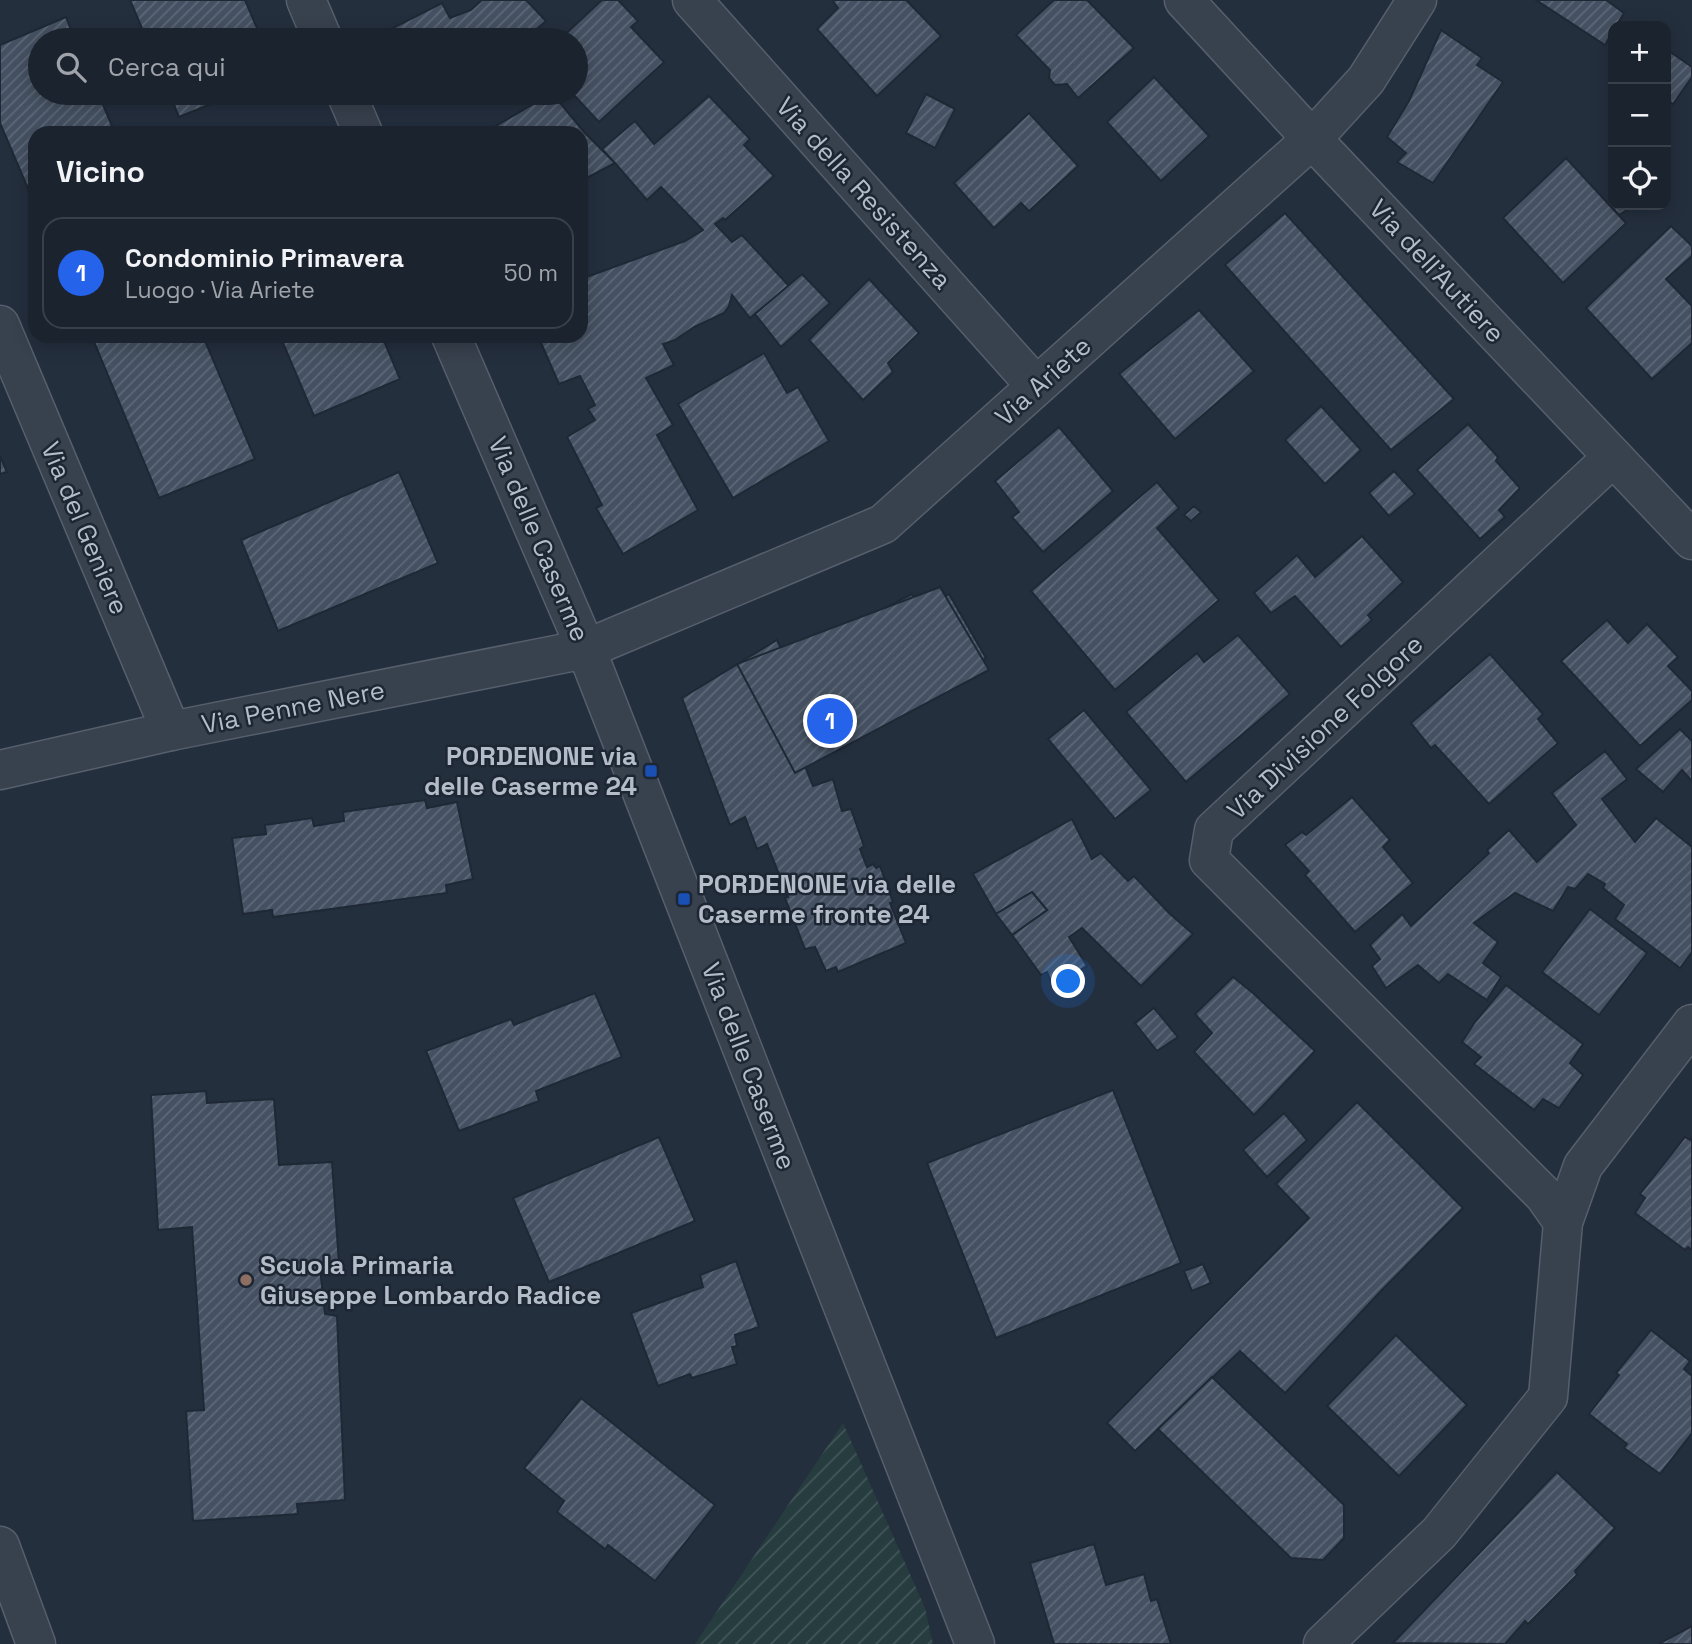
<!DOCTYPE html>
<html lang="it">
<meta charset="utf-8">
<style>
body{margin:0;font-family:"Space Grotesk",sans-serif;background:#282f3a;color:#f1f3f6}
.controls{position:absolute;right:21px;top:21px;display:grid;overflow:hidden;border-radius:14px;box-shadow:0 4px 18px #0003}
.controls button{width:63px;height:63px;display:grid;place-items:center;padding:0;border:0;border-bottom:2px solid #39404a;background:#1b232e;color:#f1f3f6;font:35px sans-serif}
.you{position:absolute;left:1069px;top:982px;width:24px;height:24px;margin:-18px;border:5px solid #fff;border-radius:50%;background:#1a73e8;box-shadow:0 0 0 10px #1a73e833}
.badge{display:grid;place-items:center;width:46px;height:46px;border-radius:50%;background:#2563eb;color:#fff;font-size:23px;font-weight:700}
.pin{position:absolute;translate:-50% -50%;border:4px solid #fff;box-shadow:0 2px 7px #0006}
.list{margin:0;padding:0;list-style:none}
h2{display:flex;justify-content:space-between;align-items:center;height:91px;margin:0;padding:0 28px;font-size:30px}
h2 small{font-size:23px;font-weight:400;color:#a0a4aa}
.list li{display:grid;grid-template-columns:46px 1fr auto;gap:21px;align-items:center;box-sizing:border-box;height:112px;margin:0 14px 14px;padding:0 14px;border:2px solid #39404a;border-radius:21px}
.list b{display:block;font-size:26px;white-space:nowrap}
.list p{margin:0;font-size:23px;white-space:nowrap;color:#a0a4aa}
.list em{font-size:23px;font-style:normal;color:#a0a4aa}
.icon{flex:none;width:38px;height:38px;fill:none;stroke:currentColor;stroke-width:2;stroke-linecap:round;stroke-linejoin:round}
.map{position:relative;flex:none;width:1692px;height:1644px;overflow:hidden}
.search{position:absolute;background:#1b232e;box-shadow:0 4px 18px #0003;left:28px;top:28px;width:560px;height:77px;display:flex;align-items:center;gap:18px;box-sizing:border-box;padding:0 24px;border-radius:38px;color:#a0a4aa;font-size:26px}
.panel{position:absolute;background:#1b232e;box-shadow:0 4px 18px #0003;left:28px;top:126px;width:560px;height:217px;border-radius:21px}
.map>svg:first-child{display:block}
.garden{fill:url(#garden-furrows)}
.building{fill:url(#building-hatch);stroke:#1f2835;stroke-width:2}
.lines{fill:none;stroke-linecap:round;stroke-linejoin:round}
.minor-casing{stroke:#565f6c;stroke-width:41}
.minor{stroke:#38414e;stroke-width:38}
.transit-dot{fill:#1a4fb4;stroke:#1d2633;stroke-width:2.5}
.education-dot{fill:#8d6e63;stroke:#1d2633;stroke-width:2.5}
.labels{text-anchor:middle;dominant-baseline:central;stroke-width:5;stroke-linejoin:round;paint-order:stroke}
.street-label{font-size:26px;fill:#b4bcc9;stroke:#1d2633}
.poi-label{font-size:26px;font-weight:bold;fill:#b4bcc9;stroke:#1d2633;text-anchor:start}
</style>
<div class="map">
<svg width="1692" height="1644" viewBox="0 0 1692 1644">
<defs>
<pattern id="garden-furrows" width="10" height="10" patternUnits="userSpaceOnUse" patternTransform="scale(1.75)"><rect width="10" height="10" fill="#263c3f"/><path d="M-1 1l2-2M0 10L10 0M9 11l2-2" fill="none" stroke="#435659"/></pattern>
<pattern id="building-hatch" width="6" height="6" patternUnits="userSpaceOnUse" patternTransform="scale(1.75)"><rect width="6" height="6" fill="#455162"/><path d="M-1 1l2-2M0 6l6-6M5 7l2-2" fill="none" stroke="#5d6877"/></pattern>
</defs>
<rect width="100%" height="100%" fill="#242f3e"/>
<!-- garden -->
<path class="garden" d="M843 1423 925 1608 933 1644H695Z"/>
<!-- building -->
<g class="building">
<path d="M130 0H245L262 40H147Z"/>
<path d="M482 0H526L546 21 524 40H381L379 35 442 3 450 18 471 10Z"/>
<path d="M602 0H618L638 21 631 27 664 62 599 122 572 93H576V40H559Z"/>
<path d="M832 0H906L941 36 877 96 817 29 838 8Z"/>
<path d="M1054 0H1087L1134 48 1078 98 1067 84 1055 85 1049 78 1050 70 1016 35Z"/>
<path d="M1536 0H1606L1624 13 1616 26H1613V31L1605 45Z"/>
<path d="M66 17 75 40H40V93H98L115 133H35V205L0 123V45Z"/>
<path d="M1441 30 1482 58 1477 65 1503 82 1433 183 1397 162 1406 153 1387 137 1409 101Z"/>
<path d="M1666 49 1692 67V77L1673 104 1666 99Z"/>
<path d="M1154 77 1209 136 1161 181 1107 122Z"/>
<path d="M169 93H238L179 117Z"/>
<path d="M552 93 584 132 615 163 581 181V133H484Z"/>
<path d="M926 94 955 109 935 148 906 133Z"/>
<path d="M709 96 750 139 744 145 774 176 725 220 723 218 715 224 732 242 742 235 789 286 750 318 732 295 729 306 724 313 694 327 675 340 663 344 674 365 646 378 673 425 657 435 698 510 623 554 596 508 602 505 567 437 595 420 588 409 595 405 580 376 559 384 538 336H581V279L685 241 703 230 661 187 647 200 615 163 602 149 635 121 654 144Z"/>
<path d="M1029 113 1078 166 1029 211 1021 203 994 228 954 183Z"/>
<path d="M1566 158 1626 223 1563 283 1503 218Z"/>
<path d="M1613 199V205H1635L1619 215 1608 203Z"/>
<path d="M1285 213 1454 399 1391 450 1225 265Z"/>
<path d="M1671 226 1692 246V256L1666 279 1692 306V343L1652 379 1586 308Z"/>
<path d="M802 274 830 303 781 347 755 314Z"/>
<path d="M869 279 919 333 888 363 893 372 863 400 809 340Z"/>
<path d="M1199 310 1254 371 1175 439 1119 374Z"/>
<path d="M95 336H203L255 459 159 498 92 337Z"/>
<path d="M280 336H382L400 379 314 416Z"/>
<path d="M764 353 787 393 798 387 829 441 733 498 678 404Z"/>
<path d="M1321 406 1361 450 1325 484 1285 440Z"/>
<path d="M1468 424 1498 457 1496 461 1520 488 1499 510 1505 517 1480 539 1417 470Z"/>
<path d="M1059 427 1113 491 1043 552 1012 517 1019 512 995 481Z"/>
<path d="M0 456 7 472 0 474Z"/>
<path d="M1394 471 1415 494 1389 516 1369 493Z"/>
<path d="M399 472 438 563 278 631 241 540Z"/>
<path d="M1157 482 1179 508 1157 528 1219 600 1115 690 1031 591Z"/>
<path d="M1194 506 1201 512 1191 521 1184 515Z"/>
<path d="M1362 536 1403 582 1368 615 1372 620 1341 647 1295 596 1271 613 1254 593 1297 555 1315 577Z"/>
<path d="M940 587 946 596 949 594 986 658 949 679 950 683 911 703 908 697 890 705 893 709 859 728 857 724 827 740 813 715 789 727 813 786 833 779 842 811 851 809 864 846 860 849 867 867 873 864 876 868 880 866 893 902 890 903 906 943 838 972 836 967 826 971 815 947 805 949 785 898 788 897 767 844 757 849 745 817 730 825 682 698 777 640 784 655 810 640 815 649 863 621V619L912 594 915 599Z"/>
<path d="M940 587 989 670 795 773 737 664Z"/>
<path d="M1607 620 1628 643 1647 624 1678 657 1668 666 1692 691V700L1640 746 1561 661Z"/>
<path d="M1238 635 1290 694 1186 782 1126 712 1197 653 1204 662Z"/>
<path d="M1490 654 1543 714 1538 719 1558 743 1489 804 1435 745 1431 748 1411 723Z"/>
<path d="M1084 710 1151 790 1115 819 1048 739Z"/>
<path d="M1680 729 1692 741V781L1682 770 1663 792 1636 769Z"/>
<path d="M1605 751 1627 779 1602 799 1635 842 1656 818 1692 847V952L1680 968 1615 919 1624 905 1603 888 1605 884 1588 874 1575 889 1568 887 1553 911 1515 893 1474 923 1498 942 1483 963 1501 977 1487 1000 1448 974 1439 983 1418 965 1386 988 1372 966 1380 959 1370 945 1402 914 1411 926 1489 853 1487 850 1509 830 1537 862 1576 825 1552 793Z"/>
<path d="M1352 797 1390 840 1383 847 1413 883 1355 932 1305 875 1309 871 1285 845 1302 832 1306 835Z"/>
<path d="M425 800 427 808 457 802 473 879 446 885 447 893 273 917 272 910 243 914 232 838 266 834 265 825 312 818 314 826 344 821 343 812Z"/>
<path d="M1072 819 1092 859 1101 853 1128 881 1134 876 1169 913 1193 934 1141 986 1082 928 1069 937 1087 966 1053 986 1047 972 1041 975 1012 935 1047 910 1032 892 996 914 973 874Z"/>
<path d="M1032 892 1047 910 1012 935 996 914Z"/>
<path d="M1590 909 1647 953 1599 1015 1542 972Z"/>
<path d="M1233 977 1253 993 1315 1051 1254 1115 1194 1052 1212 1033 1195 1014Z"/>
<path d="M1506 985 1583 1044 1570 1063 1583 1075 1559 1108 1543 1099 1534 1110 1474 1064 1481 1057 1462 1042 1475 1022Z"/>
<path d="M595 993 622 1057 536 1091 539 1101 459 1131 426 1051 511 1019 514 1025Z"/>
<path d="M1154 1008 1178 1037 1157 1051 1135 1023Z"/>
<path d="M1113 1090 1181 1263 996 1338 927 1163Z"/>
<path d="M206 1091 207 1103 274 1099 279 1165 332 1162 339 1264 320 1268 325 1314 337 1316 345 1500 297 1504 298 1514 193 1521 186 1411 204 1410 192 1227 158 1230 151 1095Z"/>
<path d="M1357 1102 1463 1208 1381 1291 1285 1393 1240 1351 1135 1451 1107 1423 1309 1218 1276 1184Z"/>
<path d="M1284 1113 1307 1140 1267 1177 1243 1150Z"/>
<path d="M659 1137 695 1221 549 1282 513 1198Z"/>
<path d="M1685 1137 1690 1140 1692 1137V1250L1688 1247 1685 1250 1635 1213 1645 1198 1640 1194Z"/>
<path d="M736 1261 759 1327 735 1335 737 1346 732 1347 737 1364 692 1378 690 1374 658 1386 631 1313 703 1287 700 1275Z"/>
<path d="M1203 1264 1211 1283 1192 1291 1184 1271Z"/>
<path d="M1651 1330 1690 1361 1684 1369 1692 1376V1433L1660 1474 1624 1448 1627 1444 1589 1414 1619 1375 1616 1373Z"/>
<path d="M1396 1335 1467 1405 1399 1476 1327 1406Z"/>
<path d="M1212 1377 1344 1505V1538L1323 1560 1291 1558 1158 1429Z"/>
<path d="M581 1398 715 1505 655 1581 608 1545 605 1549 557 1512 564 1501 524 1468Z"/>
<path d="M1557 1472 1615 1528 1575 1571 1577 1575 1528 1624 1525 1621 1505 1644 1393 1643Z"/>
<path d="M1094 1544 1106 1585 1144 1574 1151 1601 1157 1599 1171 1644H1054L1030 1563Z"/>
<path d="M1692 1626V1644H1659L1660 1643Z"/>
</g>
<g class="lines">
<defs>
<g id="minor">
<path d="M306 0 323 40"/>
<path d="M692 0 1036 386"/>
<path d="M1184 0 1312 139 1692 540"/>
<path d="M346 93 363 133"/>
<path d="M0 325 171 731"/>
<path d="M451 336 586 649 975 1644"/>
<path d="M0 770 171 731 586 649 883 524 1312 139 1366 80 1417 0"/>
<path d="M1563 1222 1544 1195 1209 860 1214 830 1613 457"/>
<path d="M0 1546 36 1644"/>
<path d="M1323 1644 1439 1533 1548 1397 1563 1222 1583 1166 1692 1024"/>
</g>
</defs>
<!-- minor casing -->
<use href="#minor" class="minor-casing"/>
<!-- minor -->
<use href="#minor" class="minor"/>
</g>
<!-- markers -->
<g class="transit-dot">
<rect x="644" y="764" width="14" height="14" rx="3.5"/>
<rect x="677" y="892" width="14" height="14" rx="3.5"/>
</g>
<circle class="education-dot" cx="246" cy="1280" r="7"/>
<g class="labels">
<!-- street labels -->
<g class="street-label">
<text transform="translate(864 193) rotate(48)">Via della Resistenza</text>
<text transform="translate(1437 271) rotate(47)">Via dell'Autiere</text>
<text transform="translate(1043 381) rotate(-42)">Via Ariete</text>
<text transform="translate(85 528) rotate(67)">Via del Geniere</text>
<text transform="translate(539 539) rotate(67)">Via delle Caserme</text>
<text transform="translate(293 707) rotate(-11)">Via Penne Nere</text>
<text transform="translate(1325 727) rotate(-43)">Via Divisione Folgore</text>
<text transform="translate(749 1066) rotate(69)">Via delle Caserme</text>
</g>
<!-- poi labels -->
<g class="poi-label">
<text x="637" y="756" text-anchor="end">PORDENONE via<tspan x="637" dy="30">delle Caserme 24</tspan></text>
<text x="698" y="884">PORDENONE via delle<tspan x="698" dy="30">Caserme fronte 24</tspan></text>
<text x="260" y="1265">Scuola Primaria<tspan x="260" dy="30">Giuseppe Lombardo Radice</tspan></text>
</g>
</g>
</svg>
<div class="controls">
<button>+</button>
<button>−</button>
<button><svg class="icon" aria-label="locate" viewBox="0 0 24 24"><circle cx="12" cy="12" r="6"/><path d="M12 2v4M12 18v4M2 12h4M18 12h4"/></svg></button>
</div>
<div class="you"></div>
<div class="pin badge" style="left:830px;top:721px">1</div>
<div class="search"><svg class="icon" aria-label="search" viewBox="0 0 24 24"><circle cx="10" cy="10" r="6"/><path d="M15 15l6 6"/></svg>Cerca qui</div>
<section class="panel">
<h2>Vicino<small></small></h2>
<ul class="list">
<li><span class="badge">1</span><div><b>Condominio Primavera</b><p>Luogo · Via Ariete</p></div><em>50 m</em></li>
</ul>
</section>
</div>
